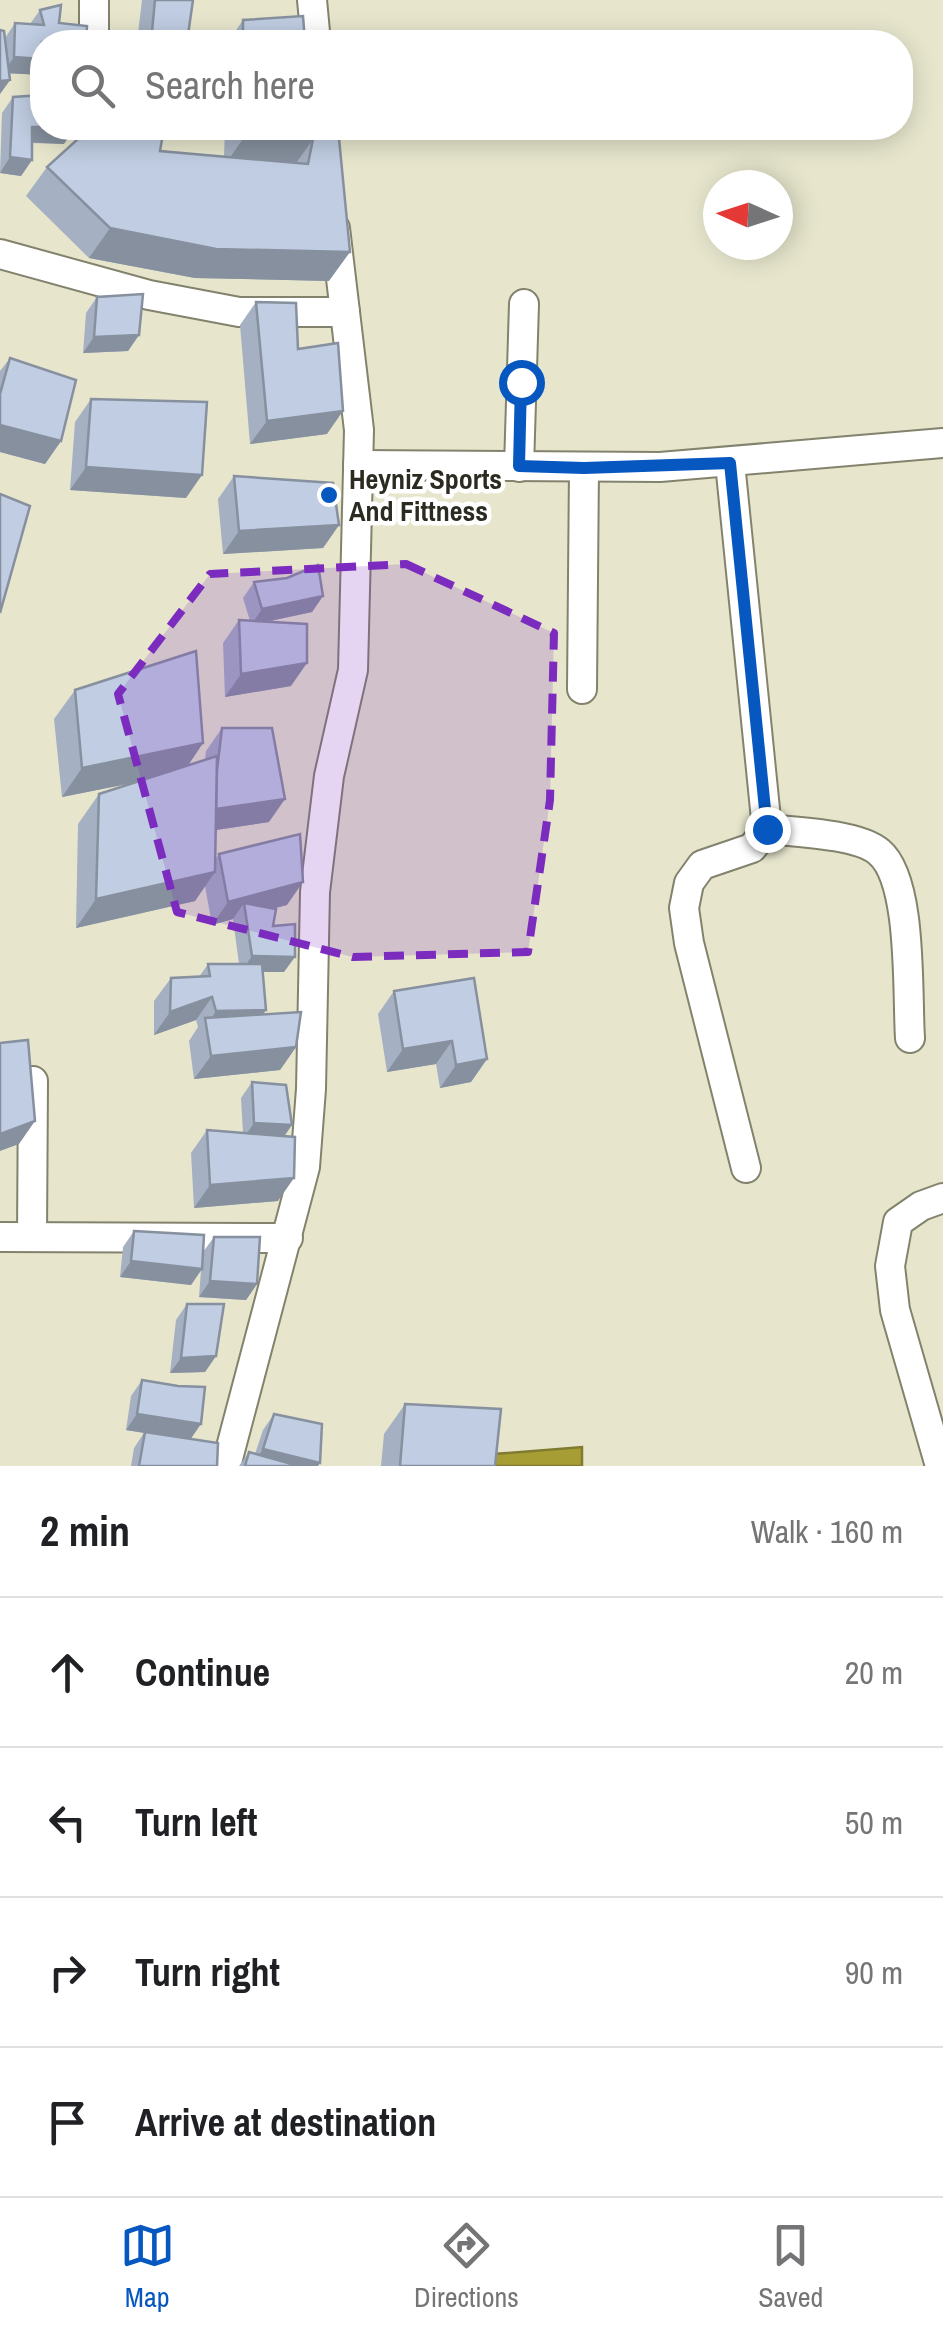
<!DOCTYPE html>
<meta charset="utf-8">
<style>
body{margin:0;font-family:"Archivo Narrow",sans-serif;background:#f2f2f2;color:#202124}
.compass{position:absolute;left:703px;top:170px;width:90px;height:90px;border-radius:50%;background:#fff;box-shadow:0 5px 25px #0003;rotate:273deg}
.stop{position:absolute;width:30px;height:30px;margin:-22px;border:8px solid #0757c1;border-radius:50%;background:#fff}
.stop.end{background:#0757c1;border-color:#fff;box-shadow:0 2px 10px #0008}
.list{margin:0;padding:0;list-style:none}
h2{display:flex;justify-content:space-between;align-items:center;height:130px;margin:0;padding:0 40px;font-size:42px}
h2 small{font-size:32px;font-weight:400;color:#757577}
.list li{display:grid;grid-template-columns:65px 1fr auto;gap:30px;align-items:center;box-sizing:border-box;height:150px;padding:0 40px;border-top:2px solid #e0e0e0}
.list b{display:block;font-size:38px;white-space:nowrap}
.list em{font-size:32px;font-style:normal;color:#757577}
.icon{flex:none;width:55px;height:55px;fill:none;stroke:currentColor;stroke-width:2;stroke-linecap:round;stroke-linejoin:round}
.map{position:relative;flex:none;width:943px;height:1466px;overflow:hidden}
.search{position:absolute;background:#fff;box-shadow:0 5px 25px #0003;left:30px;right:30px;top:30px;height:110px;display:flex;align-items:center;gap:25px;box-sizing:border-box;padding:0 35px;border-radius:40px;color:#757577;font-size:38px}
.sheet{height:730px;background:#fff}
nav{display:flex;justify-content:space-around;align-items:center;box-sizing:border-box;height:140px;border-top:2px solid #e0e0e0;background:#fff;font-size:28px;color:#757577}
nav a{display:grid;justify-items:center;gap:5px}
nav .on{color:#0757c1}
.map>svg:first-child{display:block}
.water{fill:#a69d35;stroke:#817b2f;stroke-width:2.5}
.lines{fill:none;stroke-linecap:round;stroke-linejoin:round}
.minor-casing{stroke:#83826c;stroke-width:32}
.minor{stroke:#fff;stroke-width:28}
.wall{fill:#a5b0c2}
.shaded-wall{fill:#86909e}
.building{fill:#c0cde2;stroke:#86909e;stroke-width:2.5}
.route{stroke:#0757c1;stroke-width:12}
.marked{fill:#7b2cbf;fill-opacity:0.2;stroke:#7b2cbf;stroke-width:8;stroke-dasharray:20 12;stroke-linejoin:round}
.poi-dot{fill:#0757c1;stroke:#fff;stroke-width:4}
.labels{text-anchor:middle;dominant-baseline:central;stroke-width:9;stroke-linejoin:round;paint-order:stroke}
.poi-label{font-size:28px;font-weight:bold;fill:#2b2b21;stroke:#fff;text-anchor:start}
</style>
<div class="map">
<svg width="943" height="1466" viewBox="0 0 943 1466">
<rect width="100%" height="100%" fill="#e7e6cd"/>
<!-- water -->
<path class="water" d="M582 1447V1466H493L494 1454Z"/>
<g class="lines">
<defs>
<g id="minor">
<path d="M312 0 316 42"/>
<path d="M94 42V0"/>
<path d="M0 254 149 295 239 312H345"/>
<path d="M730 463 767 829 752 848 702 865 689 883 684 908 689 943 746 1168"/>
<path d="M358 465 660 467 943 443"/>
<path d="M519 467 524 304"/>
<path d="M582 689 584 468"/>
<path d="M767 829C796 832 858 834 879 852 913 880 907 993 910 1038"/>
<path d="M0 1237 288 1238"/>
<path d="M32 1237 33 1081"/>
<path d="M226 1466 305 1167 311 1089 315 892 329 776 353 670 359 430 335 228"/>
<path d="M940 1466 895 1310 890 1266 898 1222 921 1206 943 1198"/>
</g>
</defs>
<!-- minor casing -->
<use href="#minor" class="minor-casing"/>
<!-- minor -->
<use href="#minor" class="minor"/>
</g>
<!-- wall -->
<g class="wall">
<path d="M142 0H193L187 42H137Z"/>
<path d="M61 5 42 75 9 73 10 80 0 94V30L5 38 15 23 30 24 40 10Z"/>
<path d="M243 20 305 42H228Z"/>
<path d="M13 97 64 144 32 143V160L21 176 0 173 2 113Z"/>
<path d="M225 128H338L329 281 195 278 89 258 26 196 47 167 160 151 224 156Z"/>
<path d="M97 297 139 335 128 351 83 353 86 313Z"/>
<path d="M256 302 298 349 327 434 250 444 240 325Z"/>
<path d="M10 358 61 441 45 464 0 452V371Z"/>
<path d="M91 399 186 498 70 490 75 422Z"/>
<path d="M234 476 339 525 323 548 223 554 218 499Z"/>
<path d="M254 582 323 596 312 612 266 622 291 686 225 697 223 643 239 620 250 621 243 598Z"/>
<path d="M75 690 203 743 188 765 205 760 206 751 222 728 269 822 216 830 215 860 219 854 287 905 273 908V926L284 972H263L266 1010 263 1014 296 1047 280 1070 194 1079 189 1041 198 1027 196 1020 154 1035V1001L171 978 199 977 208 964H239L233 919 212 925 205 886 195 901 76 928 78 824 99 794 136 782 62 797 54 719Z"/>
<path d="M394 991 487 1059 471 1082 440 1088 436 1064 387 1072 378 1014Z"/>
<path d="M252 1082 285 1136 278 1201 194 1208 191 1153 207 1130 243 1133 241 1098Z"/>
<path d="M134 1231 203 1252 214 1237 257 1284 246 1300 199 1297 201 1270 191 1285 120 1277 123 1247Z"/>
<path d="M187 1304 216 1356 205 1372 170 1373 176 1320Z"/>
<path d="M142 1380 190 1439 217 1466H131L134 1448 144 1433 126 1430 131 1396Z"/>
<path d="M405 1404 495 1466H381L384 1434Z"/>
<path d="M274 1414 320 1463 318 1466H239L249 1452 255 1454 263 1430Z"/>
</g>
<!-- shaded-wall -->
<g class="shaded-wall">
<path d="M14 57 42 59V75L3 73Z"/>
<path d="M10 80 0 94V81Z"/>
<path d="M32 127 75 128 64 144 21 142Z"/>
<path d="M245 136 313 139 292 169 224 166Z"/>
<path d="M10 157 32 160 21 176 0 173Z"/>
<path d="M110 228 350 252 329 281 195 278 89 258Z"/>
<path d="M139 335 128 351 83 353 94 337Z"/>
<path d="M343 411 327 434 250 444 267 421Z"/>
<path d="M0 425 61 441 45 464 0 452Z"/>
<path d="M86 467 202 475 186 498 70 490Z"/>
<path d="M339 525 323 548 223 554 239 531Z"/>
<path d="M323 596 312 612 251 625 262 609Z"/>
<path d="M307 663 291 686 225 697 241 674Z"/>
<path d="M203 743 183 773 62 797 82 768Z"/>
<path d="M285 799 269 822 196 833 212 810Z"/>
<path d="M215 872 195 901 76 928 96 899Z"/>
<path d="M303 882 287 905 246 916 244 903 233 919 212 925 228 902Z"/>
<path d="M252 956 295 957 284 972H241Z"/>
<path d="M212 997 196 1020 154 1035 170 1012Z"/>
<path d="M266 1010 250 1033 206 1026 216 1011Z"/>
<path d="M452 1041 436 1064 387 1072 403 1049Z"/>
<path d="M296 1047 280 1070 194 1079 211 1056Z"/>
<path d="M487 1059 471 1082 440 1088 456 1065Z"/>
<path d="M35 1121 19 1144 0 1151V1134Z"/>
<path d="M254 1123 292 1125 281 1141 243 1139Z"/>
<path d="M294 1178 278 1201 194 1208 210 1185Z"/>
<path d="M131 1261 202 1269 191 1285 120 1277Z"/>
<path d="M210 1281 257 1284 246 1300 199 1297Z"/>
<path d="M216 1356 205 1372 170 1373 181 1358Z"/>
<path d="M137 1414 201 1424 190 1440 126 1430Z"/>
<path d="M263 1449 320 1463 318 1466H258L252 1465Z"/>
</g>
<!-- building -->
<g class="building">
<path d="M155 0H193L187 42H151Z"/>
<path d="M61 5 59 23 87 26 86 42H42V59L14 57 15 23 44 25 40 10Z"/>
<path d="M303 16 305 42H243V20Z"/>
<path d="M0 30 4 31 10 80 0 81Z"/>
<path d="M42 95V127H32V160L10 157 13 97Z"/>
<path d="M90 128H164L160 151 308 164 313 139 245 136V128H338L350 252 216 249 110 228 47 167Z"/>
<path d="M143 294 139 335 94 337 97 297Z"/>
<path d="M256 302 296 303 298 349 338 343 343 411 267 421Z"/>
<path d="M10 358 76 380 61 441 0 425V394Z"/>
<path d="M91 399 207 402 202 475 86 467Z"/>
<path d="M234 476 333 483 339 525 239 531Z"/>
<path d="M0 494 30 506 0 613Z"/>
<path d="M318 565 323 596 262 609 254 582 287 578Z"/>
<path d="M239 620 307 624V663L241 674Z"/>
<path d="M196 651 203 743 82 768 75 690Z"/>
<path d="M222 728H272L285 799 216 809 217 770Z"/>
<path d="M217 756 215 872 96 899 99 794Z"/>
<path d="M300 834 303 882 228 902 219 854Z"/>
<path d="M244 903 276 909 273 926 295 924V957L252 956Z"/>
<path d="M208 964H262L266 1010 216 1011 212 997 170 1012 171 978 210 976Z"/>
<path d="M474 978 487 1059 456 1065 452 1041 403 1049 394 991Z"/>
<path d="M301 1012 296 1047 211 1056 205 1018Z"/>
<path d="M28 1040 35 1121 0 1134V1043Z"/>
<path d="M252 1082 286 1085 292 1125 254 1123Z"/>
<path d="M207 1130 295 1137 294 1178 210 1185Z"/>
<path d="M134 1231 204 1235 202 1269 131 1261Z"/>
<path d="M214 1237H260L257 1284 210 1281Z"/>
<path d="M187 1304H224L216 1356 181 1358Z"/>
<path d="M142 1380 178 1386 205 1387 201 1424 137 1414Z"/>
<path d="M405 1404 501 1409 495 1466H400Z"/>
<path d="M274 1414 322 1424 320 1463 263 1449Z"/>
<path d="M145 1432 218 1443 217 1466H139Z"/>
<path d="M249 1452 295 1465V1466H245Z"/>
</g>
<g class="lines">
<!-- route -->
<path class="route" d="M521 382 519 466 584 468 730 463 767 829"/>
</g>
<!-- marked area -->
<path class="marked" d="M406 564 554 633 550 800 528 952 353 957 177 912 118 694 210 574Z"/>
<!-- markers -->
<circle class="poi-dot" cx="329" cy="495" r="10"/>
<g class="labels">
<!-- poi labels -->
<g class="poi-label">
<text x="349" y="479">Heyniz Sports<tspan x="349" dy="32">And Fittness</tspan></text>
</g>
</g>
</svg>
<svg class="compass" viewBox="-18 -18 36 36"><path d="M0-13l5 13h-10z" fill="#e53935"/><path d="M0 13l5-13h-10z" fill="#757577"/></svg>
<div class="stop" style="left:521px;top:382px"></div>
<div class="stop end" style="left:767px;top:829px"></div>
<div class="search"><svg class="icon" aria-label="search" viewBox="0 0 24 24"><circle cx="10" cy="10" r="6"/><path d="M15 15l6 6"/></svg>Search here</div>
</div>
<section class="sheet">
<h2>2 min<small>Walk · 160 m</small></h2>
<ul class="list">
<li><svg class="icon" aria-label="ahead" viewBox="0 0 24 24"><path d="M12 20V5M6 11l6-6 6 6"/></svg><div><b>Continue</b></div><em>20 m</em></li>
<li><svg class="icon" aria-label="left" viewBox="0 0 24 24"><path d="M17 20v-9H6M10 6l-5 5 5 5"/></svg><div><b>Turn left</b></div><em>50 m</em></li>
<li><svg class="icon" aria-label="right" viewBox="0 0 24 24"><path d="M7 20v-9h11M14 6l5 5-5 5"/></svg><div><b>Turn right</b></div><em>90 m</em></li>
<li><svg class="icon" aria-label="arrive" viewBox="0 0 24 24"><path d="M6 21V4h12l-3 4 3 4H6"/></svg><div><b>Arrive at destination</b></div></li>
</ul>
</section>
<nav>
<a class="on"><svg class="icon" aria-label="map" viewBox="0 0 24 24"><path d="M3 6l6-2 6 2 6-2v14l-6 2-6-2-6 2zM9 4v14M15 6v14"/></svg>Map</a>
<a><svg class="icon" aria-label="directions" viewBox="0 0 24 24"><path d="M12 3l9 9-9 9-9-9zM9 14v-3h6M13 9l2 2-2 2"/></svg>Directions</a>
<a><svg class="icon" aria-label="saved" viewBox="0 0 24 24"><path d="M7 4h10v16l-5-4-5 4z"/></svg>Saved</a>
</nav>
